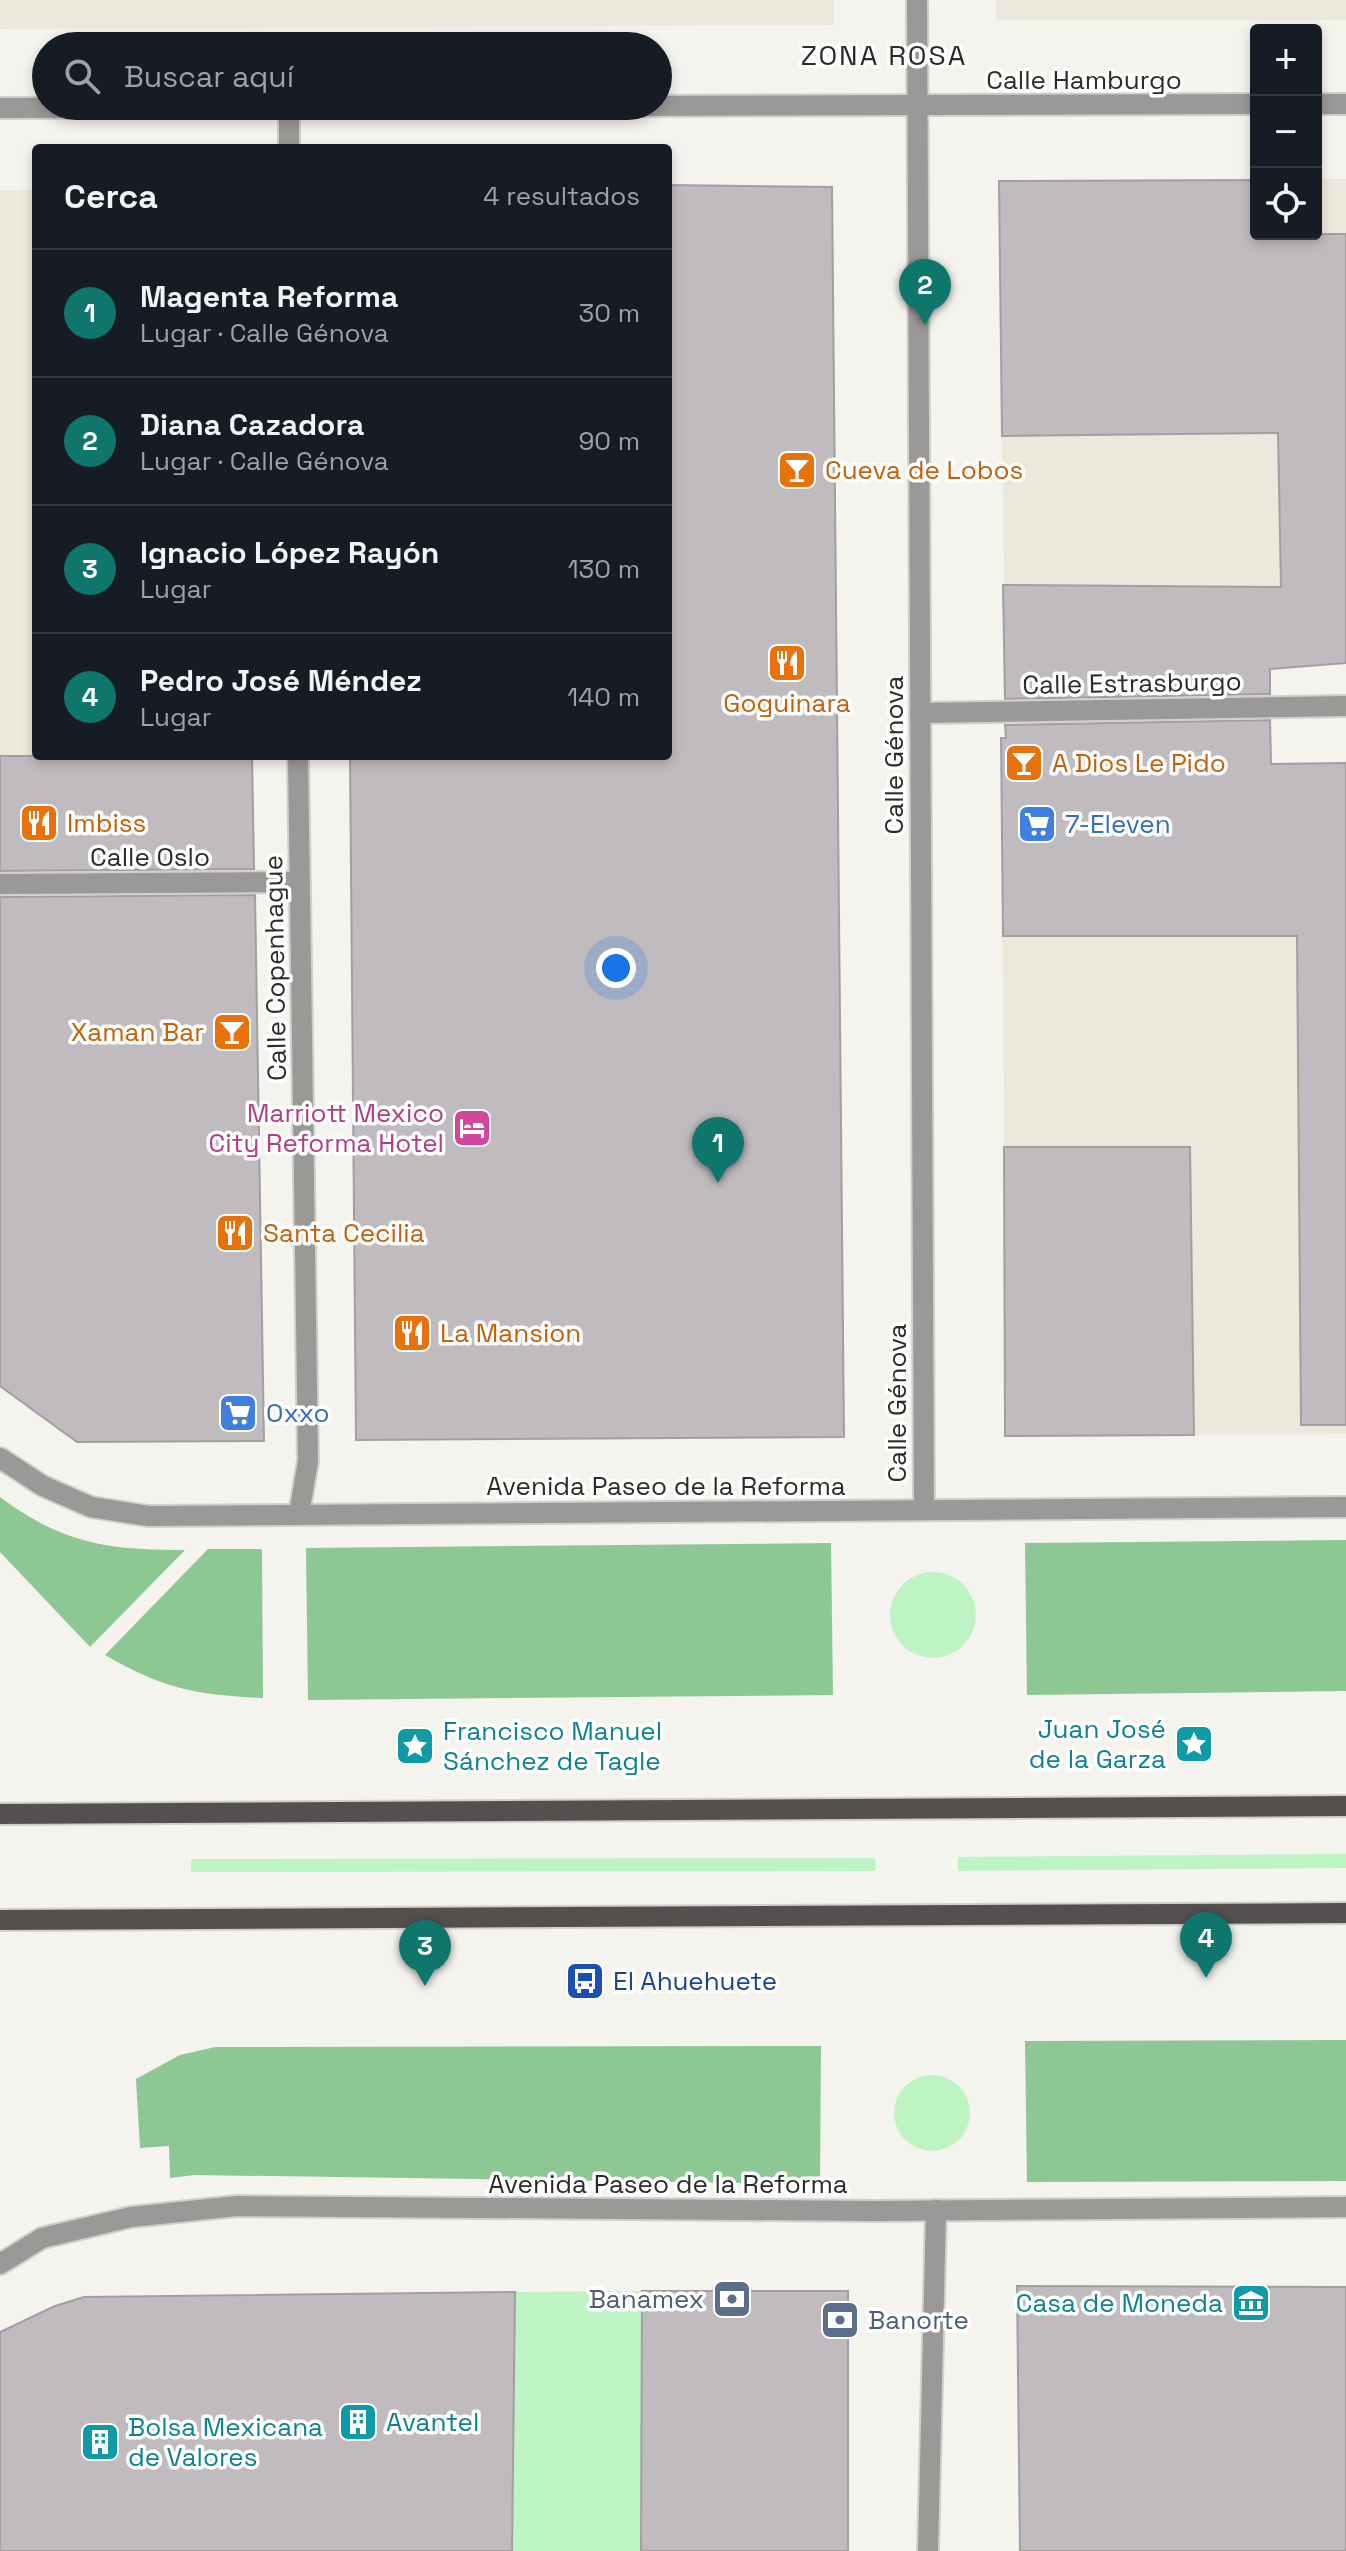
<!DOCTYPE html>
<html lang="es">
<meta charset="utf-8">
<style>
body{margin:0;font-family:"Space Grotesk",sans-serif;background:#242831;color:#f1f3f6}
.controls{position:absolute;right:24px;top:24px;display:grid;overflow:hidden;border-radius:8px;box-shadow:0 4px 12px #0003}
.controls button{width:72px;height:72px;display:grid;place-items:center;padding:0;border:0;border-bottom:2px solid #363941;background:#171b24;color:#f1f3f6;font:40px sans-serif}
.you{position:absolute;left:616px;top:968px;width:28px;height:28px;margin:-20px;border:6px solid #fff;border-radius:50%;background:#1a73e8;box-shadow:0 0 0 12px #1a73e833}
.badge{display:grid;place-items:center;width:52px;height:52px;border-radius:50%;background:#0f766e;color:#fff;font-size:26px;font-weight:700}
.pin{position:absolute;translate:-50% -66px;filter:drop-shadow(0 2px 4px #0008)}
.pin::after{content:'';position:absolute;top:42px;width:28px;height:24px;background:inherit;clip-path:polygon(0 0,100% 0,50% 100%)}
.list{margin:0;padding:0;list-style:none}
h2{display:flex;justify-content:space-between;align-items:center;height:104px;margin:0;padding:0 32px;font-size:34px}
h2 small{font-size:26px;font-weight:400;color:#9ea1a6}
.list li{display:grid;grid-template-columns:52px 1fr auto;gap:24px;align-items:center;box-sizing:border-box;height:128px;padding:0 32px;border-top:2px solid #363941}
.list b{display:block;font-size:30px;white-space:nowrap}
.list p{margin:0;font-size:26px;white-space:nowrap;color:#9ea1a6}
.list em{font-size:26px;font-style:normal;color:#9ea1a6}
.icon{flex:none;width:44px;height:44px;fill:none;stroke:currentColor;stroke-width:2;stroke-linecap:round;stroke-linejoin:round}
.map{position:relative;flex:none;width:1346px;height:2551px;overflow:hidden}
.search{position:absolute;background:#171b24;box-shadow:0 4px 12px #0003;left:32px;top:32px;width:640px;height:88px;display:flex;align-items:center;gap:20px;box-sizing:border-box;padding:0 28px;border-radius:44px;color:#9ea1a6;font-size:30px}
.panel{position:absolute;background:#171b24;box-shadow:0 4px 12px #0003;left:32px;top:144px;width:640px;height:616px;border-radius:8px}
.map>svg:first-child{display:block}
.built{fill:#ebe8dc}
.green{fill:#bef3c3}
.forest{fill:#8dc794}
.building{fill:#bfbbbf;stroke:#a29ea2;stroke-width:2}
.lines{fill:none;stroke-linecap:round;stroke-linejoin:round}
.minor-casing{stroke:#d1cfcb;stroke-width:24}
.major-casing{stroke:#d1cfcb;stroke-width:24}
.minor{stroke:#9b9998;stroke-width:20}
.major{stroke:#54504f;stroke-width:20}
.labels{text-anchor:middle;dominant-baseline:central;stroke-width:7;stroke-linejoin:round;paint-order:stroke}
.street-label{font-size:26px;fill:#2b2b29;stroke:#fff}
.food-label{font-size:26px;fill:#c56008;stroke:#fff;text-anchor:start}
.shop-label{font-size:26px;fill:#366cbe;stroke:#fff;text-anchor:start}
.hotel-label{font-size:26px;fill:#b23c85;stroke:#fff;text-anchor:end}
.culture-label{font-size:26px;fill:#0d838f;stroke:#fff;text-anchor:start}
.transit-label{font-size:26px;fill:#164399;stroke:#fff;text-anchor:start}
.service-label{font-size:26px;fill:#4e5e75;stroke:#fff;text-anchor:end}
.neighbourhood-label{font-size:28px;letter-spacing:2px;fill:#2b2b29;stroke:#fff}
</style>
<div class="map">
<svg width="1346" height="2551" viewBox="0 0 1346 2551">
<rect width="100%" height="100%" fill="#f5f3ee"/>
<!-- built -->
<g class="built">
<path d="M0 0H834V25L0 29Z"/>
<rect x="996" y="0" width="350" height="20"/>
<path d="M1316 179H1346V663L1225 672 1117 676H1005L999 181 1256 180V234H1316Z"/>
<path d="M0 190H36V756H252L254 859 0 862Z"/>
<path d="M1271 743V763H1346V1434L1006 1436 1002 853 1072 744Z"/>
</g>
<!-- green -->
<g class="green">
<circle cx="933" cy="1615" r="43"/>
<path d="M1346 1854V1868L958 1871V1857Z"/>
<path d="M875 1858 876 1871 191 1872V1859H198Z"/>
<circle cx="932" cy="2113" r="38"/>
<path d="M642 2291 641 2551H512L515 2292Z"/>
</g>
<!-- forest -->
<g class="forest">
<path d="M0 1497C63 1544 108 1550 185 1550L90 1647 0 1552Z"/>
<path d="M1346 1540V1691L1027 1695 1025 1543Z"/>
<path d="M831 1543 833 1695 308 1700 306 1548Z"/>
<path d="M208 1549H262L263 1698C197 1695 163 1689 105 1655Z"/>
<path d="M1346 2040V2181L1027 2182 1025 2041Z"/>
<path d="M821 2046 820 2184 194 2175 170 2178 169 2146 140 2148 136 2079 180 2055 215 2047Z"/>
</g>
<!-- building -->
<g class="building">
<path d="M1256 180V234H1346V663L1270 669V694L1005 699 1003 585 1281 587 1278 433 1002 436 999 181Z"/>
<path d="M668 185 832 187 844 1437 356 1440 350 756H668Z"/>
<path d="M1270 720 1271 764 1346 763V1425H1301L1297 936H1003L1001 738H1006L1005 725Z"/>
<path d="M0 756H252L254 869 0 871Z"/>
<path d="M255 895 264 1441 77 1442 0 1386V897Z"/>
<path d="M1004 1147H1190L1194 1435 1005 1436Z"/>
<path d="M1017 2286 1346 2287V2551H1020Z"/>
<path d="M642 2291H848V2551H641Z"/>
<path d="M515 2292 512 2551H0V2332L55 2306 84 2297Z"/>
</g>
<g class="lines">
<defs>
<g id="minor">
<path d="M917 0 924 1510"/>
<path d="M1316 104H1346"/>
<path d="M289 107V148"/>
<path d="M0 108 1256 104"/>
<path d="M920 713 1346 706"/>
<path d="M298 756 308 1461 299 1514"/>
<path d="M0 884 300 882"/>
<path d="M0 1458 43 1486 91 1507 148 1516 1346 1507"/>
<path d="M0 2264 42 2238 131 2217 237 2206 875 2211 1346 2207"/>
<path d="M928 2551 936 2210"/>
</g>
<g id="major">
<path d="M0 1814 1346 1806"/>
<path d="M0 1920 1346 1913"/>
</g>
</defs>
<!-- minor casing -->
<use href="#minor" class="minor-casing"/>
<!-- major casing -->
<use href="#major" class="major-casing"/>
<!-- minor -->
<use href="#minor" class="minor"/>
<!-- major -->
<use href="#major" class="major"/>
</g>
<!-- icons -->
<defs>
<symbol id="bar-square" viewBox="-11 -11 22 22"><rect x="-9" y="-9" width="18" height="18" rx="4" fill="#e8710a" stroke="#fff"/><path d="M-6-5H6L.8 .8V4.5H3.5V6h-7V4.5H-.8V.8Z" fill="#fff"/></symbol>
<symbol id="restaurant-square" viewBox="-11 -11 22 22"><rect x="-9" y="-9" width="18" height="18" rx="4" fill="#e8710a" stroke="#fff"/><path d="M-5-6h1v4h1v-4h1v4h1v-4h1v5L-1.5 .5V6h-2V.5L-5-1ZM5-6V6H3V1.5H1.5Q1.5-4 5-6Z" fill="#fff"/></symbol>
<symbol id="supermarket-square" viewBox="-11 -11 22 22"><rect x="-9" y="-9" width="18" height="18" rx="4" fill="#3f7fe0" stroke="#fff"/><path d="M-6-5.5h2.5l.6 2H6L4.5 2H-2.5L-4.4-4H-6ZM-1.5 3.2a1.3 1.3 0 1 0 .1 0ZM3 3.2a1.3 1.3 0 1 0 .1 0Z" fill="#fff"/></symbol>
<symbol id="hotel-square" viewBox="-11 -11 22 22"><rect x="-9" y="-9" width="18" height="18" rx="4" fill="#d1479c" stroke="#fff"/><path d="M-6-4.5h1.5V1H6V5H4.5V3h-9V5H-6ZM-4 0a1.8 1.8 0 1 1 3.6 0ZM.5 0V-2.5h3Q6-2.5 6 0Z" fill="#fff"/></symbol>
<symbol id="sight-square" viewBox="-11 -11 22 22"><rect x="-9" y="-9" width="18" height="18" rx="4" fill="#0f9aa8" stroke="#fff"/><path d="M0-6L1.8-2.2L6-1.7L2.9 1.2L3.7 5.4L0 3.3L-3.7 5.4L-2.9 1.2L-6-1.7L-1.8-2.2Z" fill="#fff"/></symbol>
<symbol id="bus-square" viewBox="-11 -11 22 22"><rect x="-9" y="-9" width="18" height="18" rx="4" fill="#1a4fb4" stroke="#fff"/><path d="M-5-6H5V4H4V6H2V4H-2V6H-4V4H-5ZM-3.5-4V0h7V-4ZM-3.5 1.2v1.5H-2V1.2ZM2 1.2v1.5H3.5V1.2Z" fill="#fff"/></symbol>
<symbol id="bank-square" viewBox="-11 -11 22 22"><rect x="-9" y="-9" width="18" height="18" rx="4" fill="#5c6f8a" stroke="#fff"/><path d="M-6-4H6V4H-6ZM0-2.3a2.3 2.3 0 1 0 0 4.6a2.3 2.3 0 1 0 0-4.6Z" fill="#fff"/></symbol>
<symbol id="museum-square" viewBox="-11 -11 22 22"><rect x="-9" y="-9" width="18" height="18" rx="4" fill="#0f9aa8" stroke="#fff"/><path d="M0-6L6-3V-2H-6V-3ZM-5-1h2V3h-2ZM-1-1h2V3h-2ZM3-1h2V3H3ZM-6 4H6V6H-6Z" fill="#fff"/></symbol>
<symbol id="building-square" viewBox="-11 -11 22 22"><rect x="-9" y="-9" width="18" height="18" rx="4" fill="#0f9aa8" stroke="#fff"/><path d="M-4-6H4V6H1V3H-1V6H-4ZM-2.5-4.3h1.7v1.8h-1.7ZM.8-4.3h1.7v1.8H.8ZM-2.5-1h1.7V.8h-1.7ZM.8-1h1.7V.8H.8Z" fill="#fff"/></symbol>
</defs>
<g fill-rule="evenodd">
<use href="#bar-square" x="775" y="448" width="44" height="44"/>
<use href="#restaurant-square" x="765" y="641" width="44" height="44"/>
<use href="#bar-square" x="1002" y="741" width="44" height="44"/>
<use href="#restaurant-square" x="17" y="801" width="44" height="44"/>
<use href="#supermarket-square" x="1015" y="802" width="44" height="44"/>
<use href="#bar-square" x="210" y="1010" width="44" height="44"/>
<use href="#hotel-square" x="450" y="1106" width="44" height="44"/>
<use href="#restaurant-square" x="213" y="1211" width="44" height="44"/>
<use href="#restaurant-square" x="390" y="1311" width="44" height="44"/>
<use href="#supermarket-square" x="216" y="1391" width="44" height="44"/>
<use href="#sight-square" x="1172" y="1722" width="44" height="44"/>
<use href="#sight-square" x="393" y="1724" width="44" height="44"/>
<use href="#bus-square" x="563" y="1959" width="44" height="44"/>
<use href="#bank-square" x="710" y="2277" width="44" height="44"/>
<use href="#museum-square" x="1229" y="2281" width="44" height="44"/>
<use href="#bank-square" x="818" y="2298" width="44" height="44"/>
<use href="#building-square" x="336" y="2400" width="44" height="44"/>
<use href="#building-square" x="78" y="2420" width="44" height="44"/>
</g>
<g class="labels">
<!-- street labels -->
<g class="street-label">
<text x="1084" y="80">Calle Hamburgo</text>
<text transform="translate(1132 683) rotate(-1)">Calle Estrasburgo</text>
<text transform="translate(894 755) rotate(-90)">Calle Génova</text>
<text x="150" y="857">Calle Oslo</text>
<text transform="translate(275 968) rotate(-91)">Calle Copenhague</text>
<text transform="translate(897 1403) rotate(-90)">Calle Génova</text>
<text x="666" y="1486">Avenida Paseo de la Reforma</text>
<text x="668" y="2184">Avenida Paseo de la Reforma</text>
</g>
<!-- food labels -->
<g class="food-label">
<text x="825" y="470">Cueva de Lobos</text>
<text x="787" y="703" text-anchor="middle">Goguinara</text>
<text x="1052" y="763">A Dios Le Pido</text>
<text x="67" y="823">Imbiss</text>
<text x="204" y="1032" text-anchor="end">Xaman Bar</text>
<text x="263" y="1233">Santa Cecilia</text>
<text x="440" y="1333">La Mansion</text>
</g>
<!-- shop labels -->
<g class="shop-label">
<text x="1065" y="824">7-Eleven</text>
<text x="266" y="1413">Oxxo</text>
</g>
<!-- hotel labels -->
<g class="hotel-label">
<text x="444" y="1113">Marriott Mexico<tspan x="444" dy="30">City Reforma Hotel</tspan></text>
</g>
<!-- culture labels -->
<g class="culture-label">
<text x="1166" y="1729" text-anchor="end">Juan José<tspan x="1166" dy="30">de la Garza</tspan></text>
<text x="443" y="1731">Francisco Manuel<tspan x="443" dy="30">Sánchez de Tagle</tspan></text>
<text x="1223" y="2303" text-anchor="end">Casa de Moneda</text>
<text x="386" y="2422">Avantel</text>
<text x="128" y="2427">Bolsa Mexicana<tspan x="128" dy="30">de Valores</tspan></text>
</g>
<!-- transit labels -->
<g class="transit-label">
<text x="613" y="1981">El Ahuehuete</text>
</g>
<!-- service labels -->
<g class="service-label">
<text x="704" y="2299">Banamex</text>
<text x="868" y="2320" text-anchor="start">Banorte</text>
</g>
<!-- neighbourhood labels -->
<g class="neighbourhood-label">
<text x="884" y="55">ZONA ROSA</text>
</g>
</g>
</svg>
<div class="controls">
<button>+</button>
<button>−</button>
<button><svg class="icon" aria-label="locate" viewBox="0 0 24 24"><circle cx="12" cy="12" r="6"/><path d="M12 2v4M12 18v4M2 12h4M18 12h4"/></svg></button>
</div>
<div class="you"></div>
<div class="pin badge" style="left:718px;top:1183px">1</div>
<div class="pin badge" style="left:925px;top:325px">2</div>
<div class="pin badge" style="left:425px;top:1986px">3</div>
<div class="pin badge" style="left:1206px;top:1978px">4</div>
<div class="search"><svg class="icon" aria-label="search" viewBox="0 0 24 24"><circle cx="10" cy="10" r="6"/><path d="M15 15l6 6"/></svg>Buscar aquí</div>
<section class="panel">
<h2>Cerca<small>4 resultados</small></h2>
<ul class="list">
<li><span class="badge">1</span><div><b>Magenta Reforma</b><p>Lugar · Calle Génova</p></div><em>30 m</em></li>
<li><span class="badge">2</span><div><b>Diana Cazadora</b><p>Lugar · Calle Génova</p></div><em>90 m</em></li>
<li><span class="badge">3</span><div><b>Ignacio López Rayón</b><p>Lugar</p></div><em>130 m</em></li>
<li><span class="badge">4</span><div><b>Pedro José Méndez</b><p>Lugar</p></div><em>140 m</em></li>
</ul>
</section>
</div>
